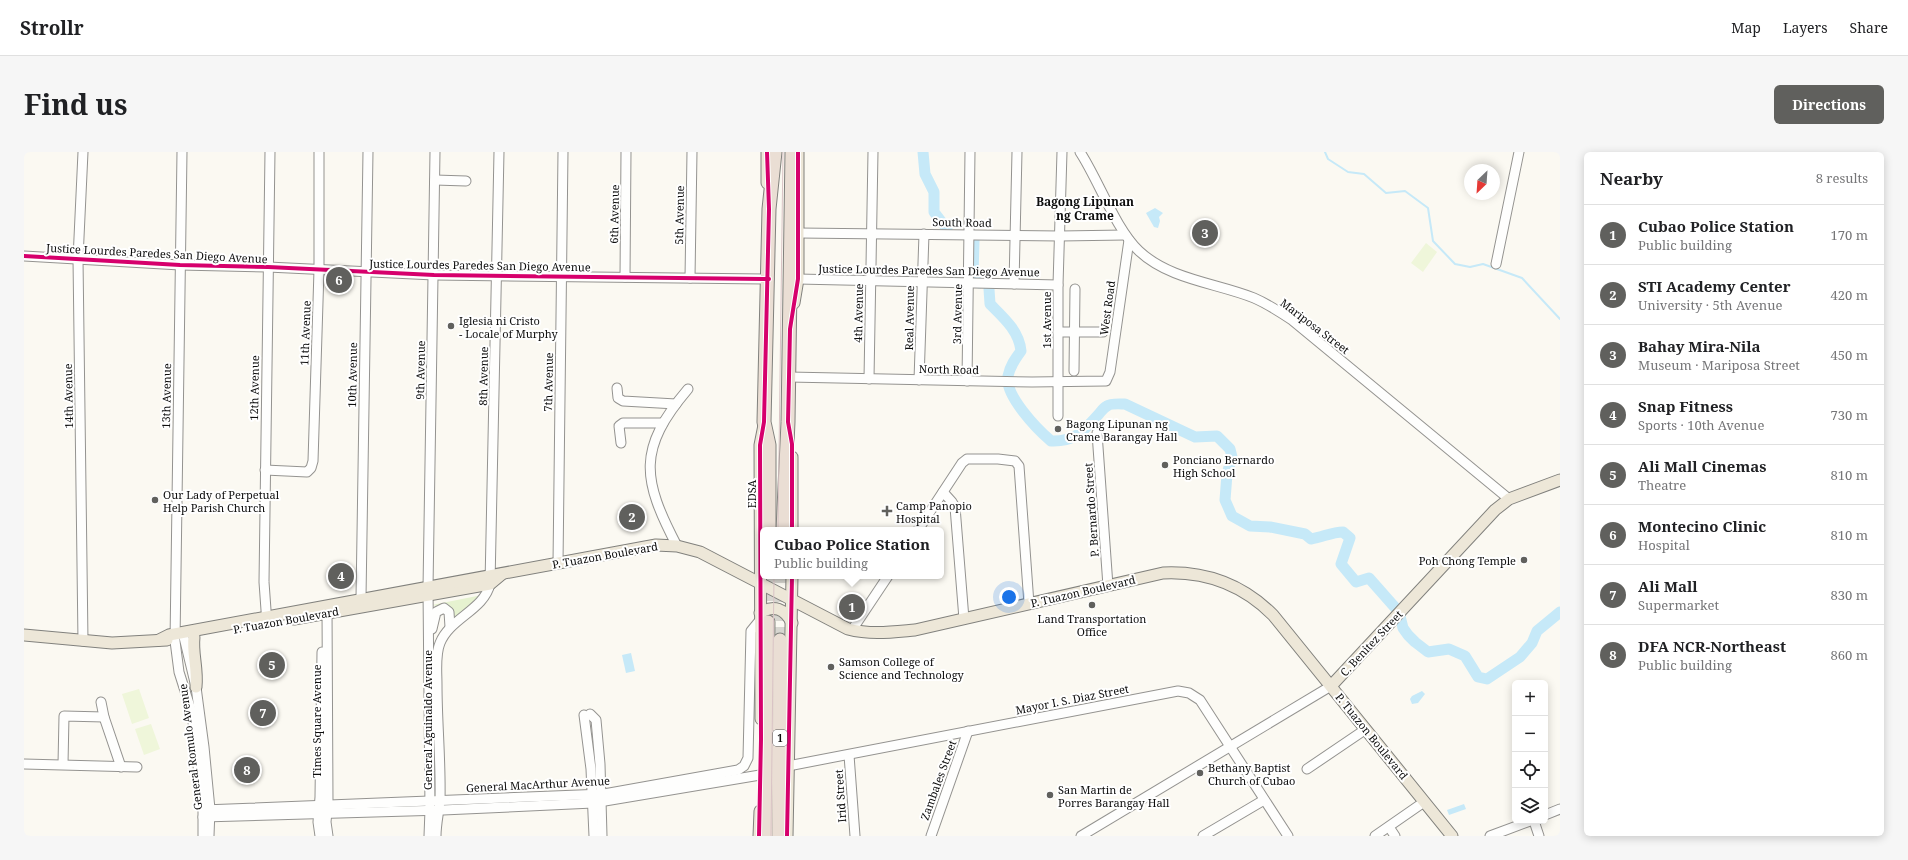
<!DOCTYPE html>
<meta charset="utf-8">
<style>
body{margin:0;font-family:"Noto Serif",serif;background:#f6f6f6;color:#202124}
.controls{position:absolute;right:12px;bottom:12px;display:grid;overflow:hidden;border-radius:6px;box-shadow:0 2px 10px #0003}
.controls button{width:36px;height:36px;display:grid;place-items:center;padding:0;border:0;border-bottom:1px solid #e0e0e0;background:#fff;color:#202124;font:20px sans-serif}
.compass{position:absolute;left:1440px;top:12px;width:36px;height:36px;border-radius:50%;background:#fff;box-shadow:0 2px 10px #0003;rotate:205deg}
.you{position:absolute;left:985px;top:445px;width:14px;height:14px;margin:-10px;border:3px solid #fff;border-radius:50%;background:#1a73e8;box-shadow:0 0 0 6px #1a73e833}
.badge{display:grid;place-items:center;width:26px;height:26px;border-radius:50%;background:#60605d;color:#fff;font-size:13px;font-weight:700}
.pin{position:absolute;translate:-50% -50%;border:2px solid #fff;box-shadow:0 1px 4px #0006}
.popup{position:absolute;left:736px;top:375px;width:184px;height:52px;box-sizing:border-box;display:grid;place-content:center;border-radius:6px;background:#fff;filter:drop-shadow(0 1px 3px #0005);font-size:13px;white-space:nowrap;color:#757577}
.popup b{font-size:15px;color:#202124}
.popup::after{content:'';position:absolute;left:50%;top:100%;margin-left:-8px;border:8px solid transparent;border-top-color:#fff}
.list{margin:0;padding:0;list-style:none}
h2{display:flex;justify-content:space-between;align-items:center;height:52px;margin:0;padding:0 16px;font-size:17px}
h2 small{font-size:13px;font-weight:400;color:#757577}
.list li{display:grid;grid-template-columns:26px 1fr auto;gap:12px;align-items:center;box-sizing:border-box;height:60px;padding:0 16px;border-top:1px solid #e0e0e0}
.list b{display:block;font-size:15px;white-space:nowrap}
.list p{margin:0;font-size:13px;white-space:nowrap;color:#757577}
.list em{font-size:13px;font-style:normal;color:#757577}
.icon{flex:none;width:22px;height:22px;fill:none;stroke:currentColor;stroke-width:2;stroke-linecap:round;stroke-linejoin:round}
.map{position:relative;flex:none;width:1536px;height:684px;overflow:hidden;border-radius:6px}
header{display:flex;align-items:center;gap:24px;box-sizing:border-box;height:56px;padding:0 20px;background:#fff;border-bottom:1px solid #e0e0e0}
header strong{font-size:19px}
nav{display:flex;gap:22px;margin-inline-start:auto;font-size:14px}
.intro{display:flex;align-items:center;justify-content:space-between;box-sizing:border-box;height:96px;padding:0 24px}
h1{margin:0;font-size:28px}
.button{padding:10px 18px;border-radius:6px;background:#60605d;color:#fff;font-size:14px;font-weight:700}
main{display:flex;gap:24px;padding:0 24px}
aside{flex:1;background:#fff;border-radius:6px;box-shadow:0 2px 10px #0003}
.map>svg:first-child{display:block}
.green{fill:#e6f2d0}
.pitch{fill:#eff6da}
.water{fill:#c6e9f8}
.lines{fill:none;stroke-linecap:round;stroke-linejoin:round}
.stream{stroke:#c6e9f8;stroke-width:2}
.river{stroke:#c6e9f8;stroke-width:11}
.highway-tunnel{stroke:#d7d6d0;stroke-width:13;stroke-dasharray:13 6;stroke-linecap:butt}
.minor-casing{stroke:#949390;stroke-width:11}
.major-casing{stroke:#81817d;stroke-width:13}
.highway-casing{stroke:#81817d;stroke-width:15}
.minor{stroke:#fefefd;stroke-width:9}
.major{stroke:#ede7d8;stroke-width:11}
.highway{stroke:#eaded4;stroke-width:13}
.tram{stroke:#d9c3c5;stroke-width:1}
.cycleway-casing{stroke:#fff;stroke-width:6}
.cycleway{stroke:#d6006c;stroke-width:4}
.poi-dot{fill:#60605d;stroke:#fff;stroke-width:1.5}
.labels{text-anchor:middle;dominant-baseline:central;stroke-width:4;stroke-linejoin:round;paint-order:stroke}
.shield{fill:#fff;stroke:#565656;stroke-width:1}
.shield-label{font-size:10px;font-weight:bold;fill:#0d0d0d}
.street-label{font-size:11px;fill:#0d0d0d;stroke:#fff}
.poi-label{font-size:11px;fill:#0d0d0d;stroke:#fff;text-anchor:start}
.neighbourhood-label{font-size:12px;font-weight:bold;fill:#0d0d0d;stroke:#fff}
</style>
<header>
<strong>Strollr</strong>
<nav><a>Map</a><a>Layers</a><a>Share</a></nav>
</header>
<div class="intro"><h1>Find us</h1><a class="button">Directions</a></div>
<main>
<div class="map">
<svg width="1536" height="684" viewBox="0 0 1536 684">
<rect width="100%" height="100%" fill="#fbf9f2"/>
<!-- green -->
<path class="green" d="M458 443 429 470 424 456 408 453Z"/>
<!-- pitch -->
<g class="pitch">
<path d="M1402 91 1413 100 1399 120 1387 111Z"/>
<path d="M115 537 125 566 108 572 98 542Z"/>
<path d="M127 572 136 597 120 603 111 577Z"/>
</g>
<!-- water -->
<g class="water">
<path d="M1131 56 1139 61 1135 65 1136 69 1134 76 1130 75 1122 61Z"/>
<path d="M607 501 611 519 602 521 598 503Z"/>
<path d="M1398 539 1401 542 1394 551 1388 552 1386 547 1388 544Z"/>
<path d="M1440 652 1442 657 1425 663 1423 658Z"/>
</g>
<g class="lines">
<!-- stream -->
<path class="stream" d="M1301 0 1304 7 1324 20 1340 22 1362 41 1381 39 1404 56 1409 89 1431 112 1446 115 1459 112 1498 126 1536 167"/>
<!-- river -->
<g class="river">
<path d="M899 0 901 22 910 40V60L923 77"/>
<path d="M950 89 949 124 955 131"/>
<path d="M965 137 966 152C980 166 995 179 997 199 991 207 986 214 984 224 980 243 1013 277 1027 289 1051 290 1058 280 1074 263 1076 261 1079 256 1083 254 1087 251 1096 252 1101 252L1171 285 1193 284 1206 297 1208 305 1203 322 1201 348 1208 364 1226 374 1246 375 1281 382 1287 387C1299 385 1308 380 1319 380L1326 386 1317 412 1332 430 1345 426 1375 460 1379 476 1384 483 1391 490 1404 500 1425 497 1441 504 1454 525 1463 527 1496 505 1508 491 1513 479 1536 460"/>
</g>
<!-- highway-tunnel -->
<g class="highway-tunnel">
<path d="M744 468 745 424"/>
<path d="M756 488 757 424"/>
</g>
<defs>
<g id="minor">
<path d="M158 0 151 489 155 520 168 561 179 658V684"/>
<path d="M1056 0C1075 29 1091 76 1115 99 1146 128 1193 131 1230 146 1244 152 1256 160 1268 168L1485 347"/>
<path d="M411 28 442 29"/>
<path d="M775 81 1036 84 1101 83"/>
<path d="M0 104 156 113 244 115 410 123 745 127"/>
<path d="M1472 112 1495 0"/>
<path d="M601 125 602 0"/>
<path d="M666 126 668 0"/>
<path d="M774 127 1034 133"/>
<path d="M990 132 993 0"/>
<path d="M1034 180H1079"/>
<path d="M1050 219 1051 137"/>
<path d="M765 225 1008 230 1082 229 1086 220 1105 88"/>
<path d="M845 227 849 0"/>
<path d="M895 228 900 82"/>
<path d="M943 229 946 0"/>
<path d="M593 236 594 246 599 249 652 252"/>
<path d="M1034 264V133L1038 0"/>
<path d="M1073 281 1084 434"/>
<path d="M597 291 595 274 599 271H639"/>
<path d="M241 318 283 320 287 316 289 309 295 118V0"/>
<path d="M919 340 928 350 931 355 940 467"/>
<path d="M894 378 938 311 943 307H974L991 309 995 314 1005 452"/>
<path d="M653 394C618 327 613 297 664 237"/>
<path d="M534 411 539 0"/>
<path d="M337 446 344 0"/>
<path d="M303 456 304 649 302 670 304 684"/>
<path d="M243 472 240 430 246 0"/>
<path d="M408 477 412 460 420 456 425 460 426 475"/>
<path d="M828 478 864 424"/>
<path d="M159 481 172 535 180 595 186 657 185 684"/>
<path d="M59 489 54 107 59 0"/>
<path d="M77 550 80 565 97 615"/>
<path d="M566 562 572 568 576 612 578 684"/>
<path d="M560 563 567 617 570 684"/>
<path d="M825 603 831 684"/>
<path d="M0 612 113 615"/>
<path d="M39 612 40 564 80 565"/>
<path d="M764 614 1154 539 1165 541 1176 548 1264 684"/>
<path d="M1283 617 1342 577"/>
<path d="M179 658 580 642 714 618 720 614 724 606 727 479 736 468"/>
<path d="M1521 663 1536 657"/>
<path d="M179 665 419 658 569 651 736 623"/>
<path d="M1510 669 1515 684"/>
<path d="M1365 675 1371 684"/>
<path d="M296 684 294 670 296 645 298 500"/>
<path d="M405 684 406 658 404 436 411 0"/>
<path d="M412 684C412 672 415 660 416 648 417 610 413 571 413 533 413 519 411 503 416 491 426 466 460 458 466 432L475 0"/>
<path d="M907 684 944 579"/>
<path d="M1057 684 1307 534"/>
<path d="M1179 684 1240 648"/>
<path d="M1351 684 1400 650"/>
<path d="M1466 684 1506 669"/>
</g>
<g id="major">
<path d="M743 0V31"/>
<path d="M770 151 774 127V0"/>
<path d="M768 378V305"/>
<path d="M736 461C750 452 761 457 768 471"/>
<path d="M270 467 466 432 478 422"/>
<path d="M0 483 88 491 143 488"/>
<path d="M170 485C168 502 174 516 172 535"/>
<path d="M135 488 145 483 632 393 653 394 676 400 824 477C847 483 868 480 891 478L1139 421C1181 419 1219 433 1249 463L1428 684"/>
<path d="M1307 534 1471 358 1485 347 1536 328"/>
<path d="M737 567 736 293 740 273"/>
<path d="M735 684 736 659"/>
<path d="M763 684 768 424"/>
</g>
<g id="highway">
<path d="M745 378V293L740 270 745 57 751 0"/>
<path d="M759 378 764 270 768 0"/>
<path d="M742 684 744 470"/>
<path d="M755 684 756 488"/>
</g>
</defs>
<!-- minor casing -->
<use href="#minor" class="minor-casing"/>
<!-- major casing -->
<use href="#major" class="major-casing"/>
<!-- highway casing -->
<use href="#highway" class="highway-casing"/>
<!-- minor -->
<use href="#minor" class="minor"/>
<!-- major -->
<use href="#major" class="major"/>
<!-- highway -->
<use href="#highway" class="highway"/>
<!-- tram -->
<g class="tram">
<path d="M754 378 759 0"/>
<path d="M747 684 750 424"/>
</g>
<defs>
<g id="cycleway">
<path d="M0 104 156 113 244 115 410 123 745 127"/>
<path d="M768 378V292L764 270 765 225 766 177 774 127V0"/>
<path d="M735 684 737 587 736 293 740 270 745 57 743 0"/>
<path d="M763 684 768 424"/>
</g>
</defs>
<!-- cycleway casing -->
<use href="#cycleway" class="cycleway-casing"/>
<!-- cycleway -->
<use href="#cycleway" class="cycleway"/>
</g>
<!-- markers -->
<g class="poi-dot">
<circle cx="427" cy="174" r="4"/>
<circle cx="1034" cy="277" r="4"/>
<circle cx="1141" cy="313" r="4"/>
<circle cx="131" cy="348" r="4"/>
<path d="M861 353h4v4h4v4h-4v4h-4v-4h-4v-4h4z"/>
<circle cx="1500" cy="408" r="4"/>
<circle cx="1068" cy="453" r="4"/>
<circle cx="807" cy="515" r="4"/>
<circle cx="1176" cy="621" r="4"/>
<circle cx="1026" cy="643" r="4"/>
</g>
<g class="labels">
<!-- shield labels -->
<rect class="shield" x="749" y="578" width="14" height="16" rx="3"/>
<g class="shield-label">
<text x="756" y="586">1</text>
</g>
<!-- street labels -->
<g class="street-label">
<text transform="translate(590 62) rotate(-89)">6th Avenue</text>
<text transform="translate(655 63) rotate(-89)">5th Avenue</text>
<text transform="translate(938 70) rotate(1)">South Road</text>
<text transform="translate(133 101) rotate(3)">Justice Lourdes Paredes San Diego Avenue</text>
<text transform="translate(456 113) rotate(1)">Justice Lourdes Paredes San Diego Avenue</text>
<text transform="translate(905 118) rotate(1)">Justice Lourdes Paredes San Diego Avenue</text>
<text transform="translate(1083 156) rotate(-82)">West Road</text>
<text transform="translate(834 161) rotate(-89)">4th Avenue</text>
<text transform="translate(933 162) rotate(-89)">3rd Avenue</text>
<text transform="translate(885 166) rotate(-89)">Real Avenue</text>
<text transform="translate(1022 168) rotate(-90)">1st Avenue</text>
<text transform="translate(1291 174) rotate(37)">Mariposa Street</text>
<text transform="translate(281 181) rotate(-88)">11th Avenue</text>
<text transform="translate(925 217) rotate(1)">North Road</text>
<text transform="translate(396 218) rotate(-89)">9th Avenue</text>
<text transform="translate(328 223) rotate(-89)">10th Avenue</text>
<text transform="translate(459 224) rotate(-89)">8th Avenue</text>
<text transform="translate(524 230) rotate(-89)">7th Avenue</text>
<text transform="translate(230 236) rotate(-89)">12th Avenue</text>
<text transform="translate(44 244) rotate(-91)">14th Avenue</text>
<text transform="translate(142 244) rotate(-89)">13th Avenue</text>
<text transform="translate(727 342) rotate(-90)">EDSA</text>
<text transform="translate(1067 358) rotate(-94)">P. Bernardo Street</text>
<text transform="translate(581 403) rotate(-10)">P. Tuazon Boulevard</text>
<text transform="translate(1059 439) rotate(-13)">P. Tuazon Boulevard</text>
<text transform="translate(262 468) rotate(-10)">P. Tuazon Boulevard</text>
<text transform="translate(1347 491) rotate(-47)">C. Benitez Street</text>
<text transform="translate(1048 547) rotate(-11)">Mayor I. S. Diaz Street</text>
<text transform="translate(403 568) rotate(-90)">General Aguinaldo Avenue</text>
<text transform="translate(292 569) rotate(-90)">Times Square Avenue</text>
<text transform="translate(1348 584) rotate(51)">P. Tuazon Boulevard</text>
<text transform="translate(166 595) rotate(-97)">General Romulo Avenue</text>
<text transform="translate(914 628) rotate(-70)">Zambales Street</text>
<text transform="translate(514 632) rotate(-3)">General MacArthur Avenue</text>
<text transform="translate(816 644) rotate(-94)">Irid Street</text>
</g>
<!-- poi labels -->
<g class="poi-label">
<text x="435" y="168">Iglesia ni Cristo<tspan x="435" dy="13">- Locale of Murphy</tspan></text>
<text x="1042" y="271">Bagong Lipunan ng<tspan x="1042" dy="13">Crame Barangay Hall</tspan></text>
<text x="1149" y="307">Ponciano Bernardo<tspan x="1149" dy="13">High School</tspan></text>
<text x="139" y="342">Our Lady of Perpetual<tspan x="139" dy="13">Help Parish Church</tspan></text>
<text x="872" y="353">Camp Panopio<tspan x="872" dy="13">Hospital</tspan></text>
<text x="1492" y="408" text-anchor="end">Poh Chong Temple</text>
<text x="1068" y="466" text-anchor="middle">Land Transportation<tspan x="1068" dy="13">Office</tspan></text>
<text x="815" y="509">Samson College of<tspan x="815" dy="13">Science and Technology</tspan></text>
<text x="1184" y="615">Bethany Baptist<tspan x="1184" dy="13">Church of Cubao</tspan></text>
<text x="1034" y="637">San Martin de<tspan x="1034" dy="13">Porres Barangay Hall</tspan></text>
</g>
<!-- neighbourhood labels -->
<g class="neighbourhood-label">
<text x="1061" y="49">Bagong Lipunan<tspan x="1061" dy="14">ng Crame</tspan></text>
</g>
</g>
</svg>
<div class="controls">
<button>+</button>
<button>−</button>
<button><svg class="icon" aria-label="locate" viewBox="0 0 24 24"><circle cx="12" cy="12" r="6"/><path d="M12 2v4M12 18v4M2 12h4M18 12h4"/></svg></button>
<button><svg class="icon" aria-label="layers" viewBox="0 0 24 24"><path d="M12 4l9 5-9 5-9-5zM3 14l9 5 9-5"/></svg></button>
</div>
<svg class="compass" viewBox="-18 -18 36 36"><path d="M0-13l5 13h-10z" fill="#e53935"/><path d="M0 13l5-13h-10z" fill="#757577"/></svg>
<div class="you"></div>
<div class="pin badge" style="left:828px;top:455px">1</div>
<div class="popup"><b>Cubao Police Station</b>Public building</div>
<div class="pin badge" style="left:608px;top:365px">2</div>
<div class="pin badge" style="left:1181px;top:81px">3</div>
<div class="pin badge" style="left:317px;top:424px">4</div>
<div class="pin badge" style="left:248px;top:513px">5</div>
<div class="pin badge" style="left:315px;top:128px">6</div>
<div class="pin badge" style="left:239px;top:561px">7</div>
<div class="pin badge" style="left:223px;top:618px">8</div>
</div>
<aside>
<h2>Nearby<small>8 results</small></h2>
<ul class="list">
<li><span class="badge">1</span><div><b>Cubao Police Station</b><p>Public building</p></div><em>170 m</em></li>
<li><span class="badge">2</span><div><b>STI Academy Center</b><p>University · 5th Avenue</p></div><em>420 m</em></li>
<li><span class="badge">3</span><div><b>Bahay Mira-Nila</b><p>Museum · Mariposa Street</p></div><em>450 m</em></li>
<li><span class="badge">4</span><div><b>Snap Fitness</b><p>Sports · 10th Avenue</p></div><em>730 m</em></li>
<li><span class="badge">5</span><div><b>Ali Mall Cinemas</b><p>Theatre</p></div><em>810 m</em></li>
<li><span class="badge">6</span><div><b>Montecino Clinic</b><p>Hospital</p></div><em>810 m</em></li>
<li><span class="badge">7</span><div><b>Ali Mall</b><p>Supermarket</p></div><em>830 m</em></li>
<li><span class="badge">8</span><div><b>DFA NCR-Northeast</b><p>Public building</p></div><em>860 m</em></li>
</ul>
</aside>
</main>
